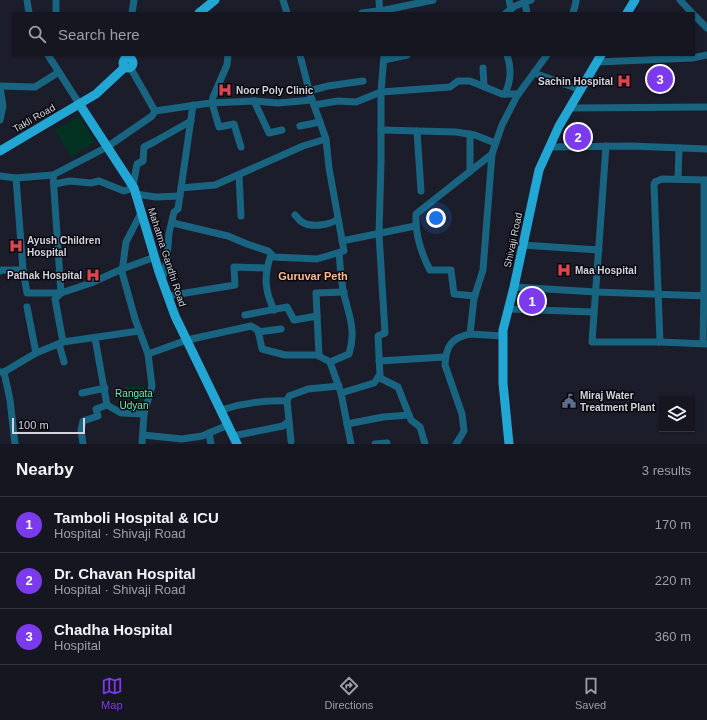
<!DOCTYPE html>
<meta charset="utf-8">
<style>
body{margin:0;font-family:Helvetica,sans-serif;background:#22232d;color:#f1f3f6}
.controls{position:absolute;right:12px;bottom:12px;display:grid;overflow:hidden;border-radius:0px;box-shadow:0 1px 3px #0004}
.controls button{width:36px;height:36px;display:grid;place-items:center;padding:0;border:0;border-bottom:1px solid #34353e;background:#151620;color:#f1f3f6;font:20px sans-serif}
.scale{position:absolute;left:12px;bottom:10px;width:73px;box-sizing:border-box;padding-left:4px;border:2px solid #d2d3dd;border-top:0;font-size:11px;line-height:14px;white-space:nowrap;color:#d2d3dd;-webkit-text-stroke:3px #08080e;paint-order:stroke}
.you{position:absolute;left:436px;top:218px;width:14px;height:14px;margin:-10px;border:3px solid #fff;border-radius:50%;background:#1a73e8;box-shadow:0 0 0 6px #1a73e833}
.badge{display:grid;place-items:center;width:26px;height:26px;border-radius:50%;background:#7c3aed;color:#fff;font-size:13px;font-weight:700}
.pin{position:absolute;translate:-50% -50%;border:2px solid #fff;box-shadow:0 1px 4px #0006}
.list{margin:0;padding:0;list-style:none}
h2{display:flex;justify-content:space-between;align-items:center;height:52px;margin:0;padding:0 16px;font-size:17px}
h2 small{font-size:13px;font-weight:400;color:#9d9fa5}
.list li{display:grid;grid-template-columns:26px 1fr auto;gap:12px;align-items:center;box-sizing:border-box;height:56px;padding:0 16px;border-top:1px solid #34353e}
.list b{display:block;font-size:15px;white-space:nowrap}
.list p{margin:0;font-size:13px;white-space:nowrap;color:#9d9fa5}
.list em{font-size:13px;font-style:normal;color:#9d9fa5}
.icon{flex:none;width:22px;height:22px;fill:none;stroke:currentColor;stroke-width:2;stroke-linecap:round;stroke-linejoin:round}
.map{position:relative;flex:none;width:707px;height:444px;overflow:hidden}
.search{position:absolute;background:#151620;box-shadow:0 1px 3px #0004;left:12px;right:12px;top:12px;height:44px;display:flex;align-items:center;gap:10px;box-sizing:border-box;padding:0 14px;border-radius:0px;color:#9d9fa5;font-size:15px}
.sheet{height:220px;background:#151620}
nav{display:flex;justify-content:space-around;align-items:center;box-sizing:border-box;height:56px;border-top:1px solid #34353e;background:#151620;font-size:11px;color:#9d9fa5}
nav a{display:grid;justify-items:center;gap:2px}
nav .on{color:#7c3aed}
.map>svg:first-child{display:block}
.green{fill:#023221}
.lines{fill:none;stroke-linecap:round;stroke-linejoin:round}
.minor{stroke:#196480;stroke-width:7}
.major{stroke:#22a6d4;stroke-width:9}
.labels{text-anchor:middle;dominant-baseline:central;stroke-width:3;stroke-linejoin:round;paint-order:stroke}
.poi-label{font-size:10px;font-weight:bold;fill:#d2d3dd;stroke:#08080e;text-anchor:start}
.street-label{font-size:10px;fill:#d2d3dd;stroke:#08080e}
.park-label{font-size:10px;fill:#5ef4b9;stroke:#08080e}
.neighbourhood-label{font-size:11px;font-weight:bold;fill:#ffba8c;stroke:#08080e}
</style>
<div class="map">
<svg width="707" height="444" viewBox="0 0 707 444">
<rect width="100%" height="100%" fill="#1c1d2b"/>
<!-- green -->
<g class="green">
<path d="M79 116 95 142 71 157 55 130Z"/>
<path d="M126 386 148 387 141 411 120 410Z"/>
</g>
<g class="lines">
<!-- minor -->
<g class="minor">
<path d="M27 0 29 13"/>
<path d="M283 0 287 13"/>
<path d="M379 0 380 13"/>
<path d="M509 0 511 9"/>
<path d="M680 0 692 13"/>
<path d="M525 3 527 13"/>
<path d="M56 13V0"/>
<path d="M132 13 134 0"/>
<path d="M362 13 385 10 433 0"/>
<path d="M506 13 515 6 531 0"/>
<path d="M573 13 576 2V0"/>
<path d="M694 15 707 28"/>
<path d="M48 55 80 105"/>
<path d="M228 55 227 65 213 97 212 103 219 127 234 124 241 147"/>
<path d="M127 58V55"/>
<path d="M384 60 407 55"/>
<path d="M597 62 692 58 707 55"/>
<path d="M483 68 484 86"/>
<path d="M534 73 581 90"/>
<path d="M0 86 35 87 59 72"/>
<path d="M0 87 3 106 0 120"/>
<path d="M309 91 328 86 363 81"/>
<path d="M505 94C511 81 512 69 507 55"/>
<path d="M254 101 269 133 282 130"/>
<path d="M314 105 338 101 356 102 381 92 450 87 458 81H470L502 94H518"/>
<path d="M570 108 707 107"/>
<path d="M155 111 210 103 254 101 278 103 312 100"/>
<path d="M300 126 320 122"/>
<path d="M381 130 456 132 475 135 495 143"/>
<path d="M417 131 421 191"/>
<path d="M470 134V171"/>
<path d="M606 146 592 342H660L707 344"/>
<path d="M550 147 631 146 707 149"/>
<path d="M239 175 241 216"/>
<path d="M0 176 16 178 53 175"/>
<path d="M16 178 23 270 27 293H61L91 283 122 269 155 257"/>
<path d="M678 179 679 148"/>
<path d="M54 184 70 181 91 183 99 181 124 191 134 188"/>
<path d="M133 186 137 164 143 161 144 147 154 142 191 121"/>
<path d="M181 188 215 185 303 146 326 139"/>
<path d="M135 194 156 197 180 196"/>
<path d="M141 213 126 242 122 272 135 319 148 354 152 386 144 414 142 444"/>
<path d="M295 215C297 217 299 220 302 222 311 228 330 225 338 219"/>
<path d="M173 223 228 236 247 244 268 251 274 257 317 259 344 251 329 168 326 139 310 94 300 55"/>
<path d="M342 241 415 226"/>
<path d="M522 245 599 250"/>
<path d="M271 254C264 276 264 289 274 310"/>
<path d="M0 271 2 270H23"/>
<path d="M162 281 167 259 169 233 174 212 178 209 193 105"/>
<path d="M514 287 596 292 707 296"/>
<path d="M167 296 235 285 234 267 266 268"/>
<path d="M475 296 454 294 451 270H430C421 253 415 233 416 214L492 154"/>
<path d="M27 307 36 353"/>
<path d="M508 309 594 312"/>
<path d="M245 315 287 307 294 320 317 316"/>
<path d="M258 332 281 329"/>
<path d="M470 334 503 336"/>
<path d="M95 338 107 405"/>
<path d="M63 342 55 299 61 293 53 175 107 147 152 116 155 111 130 67"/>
<path d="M660 342 654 184 655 182 662 179 707 180"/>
<path d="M703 343 704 285V180"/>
<path d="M59 344 64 362"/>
<path d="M148 354 187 340 251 326 258 330 262 349 285 355H317L330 362 341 393"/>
<path d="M319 356 316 293 344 292"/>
<path d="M379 361 445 357"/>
<path d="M330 362 349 354C357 329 348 314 343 290 341 278 340 265 339 253"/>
<path d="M0 372H4L36 353 63 342 139 331"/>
<path d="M4 372 10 400 15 444"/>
<path d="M378 377 398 387 411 420 420 427 425 444"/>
<path d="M82 393 105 388"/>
<path d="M221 410C243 403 264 400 287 401L289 396 308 389 339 386"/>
<path d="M289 421 291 441"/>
<path d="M347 424 383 417 409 415"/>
<path d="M209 433 211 444"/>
<path d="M143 435 182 439 202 436 228 425"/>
<path d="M233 436 283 426 289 421 287 401"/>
<path d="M83 444 81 430 83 421 98 416 96 409 107 405 121 413 144 414"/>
<path d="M351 444 341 393 374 383 380 375 378 336 385 333 379 234 381 163V92L384 55"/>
<path d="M375 444 387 443"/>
<path d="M456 444 464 431 462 414 445 365C446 346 451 338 470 334L474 298 483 270 492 154 502 125 517 96 547 55"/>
</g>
<!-- major -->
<g class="major">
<path d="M199 13 215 0"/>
<path d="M627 13 635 0"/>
<circle cx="128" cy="63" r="5"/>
<path d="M80 105 134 188 159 272 175 316 237 444"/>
<path d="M0 151 96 94 125 67"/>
<path d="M509 444 503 383V330L514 287 539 170 559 126 601 55"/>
</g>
</g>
<!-- icons -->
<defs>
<symbol id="hospital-bare" viewBox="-9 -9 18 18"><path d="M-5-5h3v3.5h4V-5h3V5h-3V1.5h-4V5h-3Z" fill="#e0444e" stroke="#08080e" stroke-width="2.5" paint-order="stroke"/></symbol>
<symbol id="civic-bare" viewBox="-9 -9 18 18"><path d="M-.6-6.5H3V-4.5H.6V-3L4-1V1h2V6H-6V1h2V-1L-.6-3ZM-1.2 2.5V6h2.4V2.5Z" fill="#5c6f8a" stroke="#08080e" stroke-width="2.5" paint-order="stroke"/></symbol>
</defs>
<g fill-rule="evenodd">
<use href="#hospital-bare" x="614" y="71" width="20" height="20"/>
<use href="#hospital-bare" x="215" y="80" width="20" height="20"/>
<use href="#hospital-bare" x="6" y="236" width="20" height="20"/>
<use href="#hospital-bare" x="554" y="260" width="20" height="20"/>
<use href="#hospital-bare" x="83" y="265" width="20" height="20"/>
<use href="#civic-bare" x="559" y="391" width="20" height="20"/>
</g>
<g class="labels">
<!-- poi labels -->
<g class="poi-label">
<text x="613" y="81" text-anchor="end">Sachin Hospital</text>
<text x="236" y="90">Noor Poly Clinic</text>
<text x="27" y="240">Ayush Children<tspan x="27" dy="12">Hospital</tspan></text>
<text x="575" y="270">Maa Hospital</text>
<text x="82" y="275" text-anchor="end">Pathak Hospital</text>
<text x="580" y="395">Miraj Water<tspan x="580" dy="12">Treatment Plant</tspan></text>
</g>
<!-- street labels -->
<g class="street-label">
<text transform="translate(34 118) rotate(-30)">Takli Road</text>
<text transform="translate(513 240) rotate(-78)">Shivaji Road</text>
<text transform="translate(167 257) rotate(72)">Mahatma Gandhi Road</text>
</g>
<!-- park labels -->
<g class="park-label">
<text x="134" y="393">Rangata<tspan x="134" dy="12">Udyan</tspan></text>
</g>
<!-- neighbourhood labels -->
<g class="neighbourhood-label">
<text x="313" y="276">Guruvar Peth</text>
</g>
</g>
</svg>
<div class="controls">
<button><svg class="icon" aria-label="layers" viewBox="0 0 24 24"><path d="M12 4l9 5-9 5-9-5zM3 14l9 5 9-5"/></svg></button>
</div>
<div class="scale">100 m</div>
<div class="you"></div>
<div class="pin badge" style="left:532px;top:301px">1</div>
<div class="pin badge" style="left:578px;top:137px">2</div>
<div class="pin badge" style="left:660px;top:79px">3</div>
<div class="search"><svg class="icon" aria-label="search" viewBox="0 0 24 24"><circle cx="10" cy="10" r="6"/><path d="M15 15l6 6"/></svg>Search here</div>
</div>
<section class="sheet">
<h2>Nearby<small>3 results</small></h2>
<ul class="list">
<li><span class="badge">1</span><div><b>Tamboli Hospital &amp; ICU</b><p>Hospital · Shivaji Road</p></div><em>170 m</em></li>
<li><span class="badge">2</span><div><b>Dr. Chavan Hospital</b><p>Hospital · Shivaji Road</p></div><em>220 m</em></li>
<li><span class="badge">3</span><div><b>Chadha Hospital</b><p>Hospital</p></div><em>360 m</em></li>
</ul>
</section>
<nav>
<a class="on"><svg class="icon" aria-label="map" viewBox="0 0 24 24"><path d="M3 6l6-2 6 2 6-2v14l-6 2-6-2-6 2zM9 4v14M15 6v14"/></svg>Map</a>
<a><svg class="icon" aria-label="directions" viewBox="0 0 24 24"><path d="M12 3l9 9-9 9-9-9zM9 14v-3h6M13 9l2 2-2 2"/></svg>Directions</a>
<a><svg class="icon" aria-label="saved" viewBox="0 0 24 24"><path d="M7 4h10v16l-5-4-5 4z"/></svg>Saved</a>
</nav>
